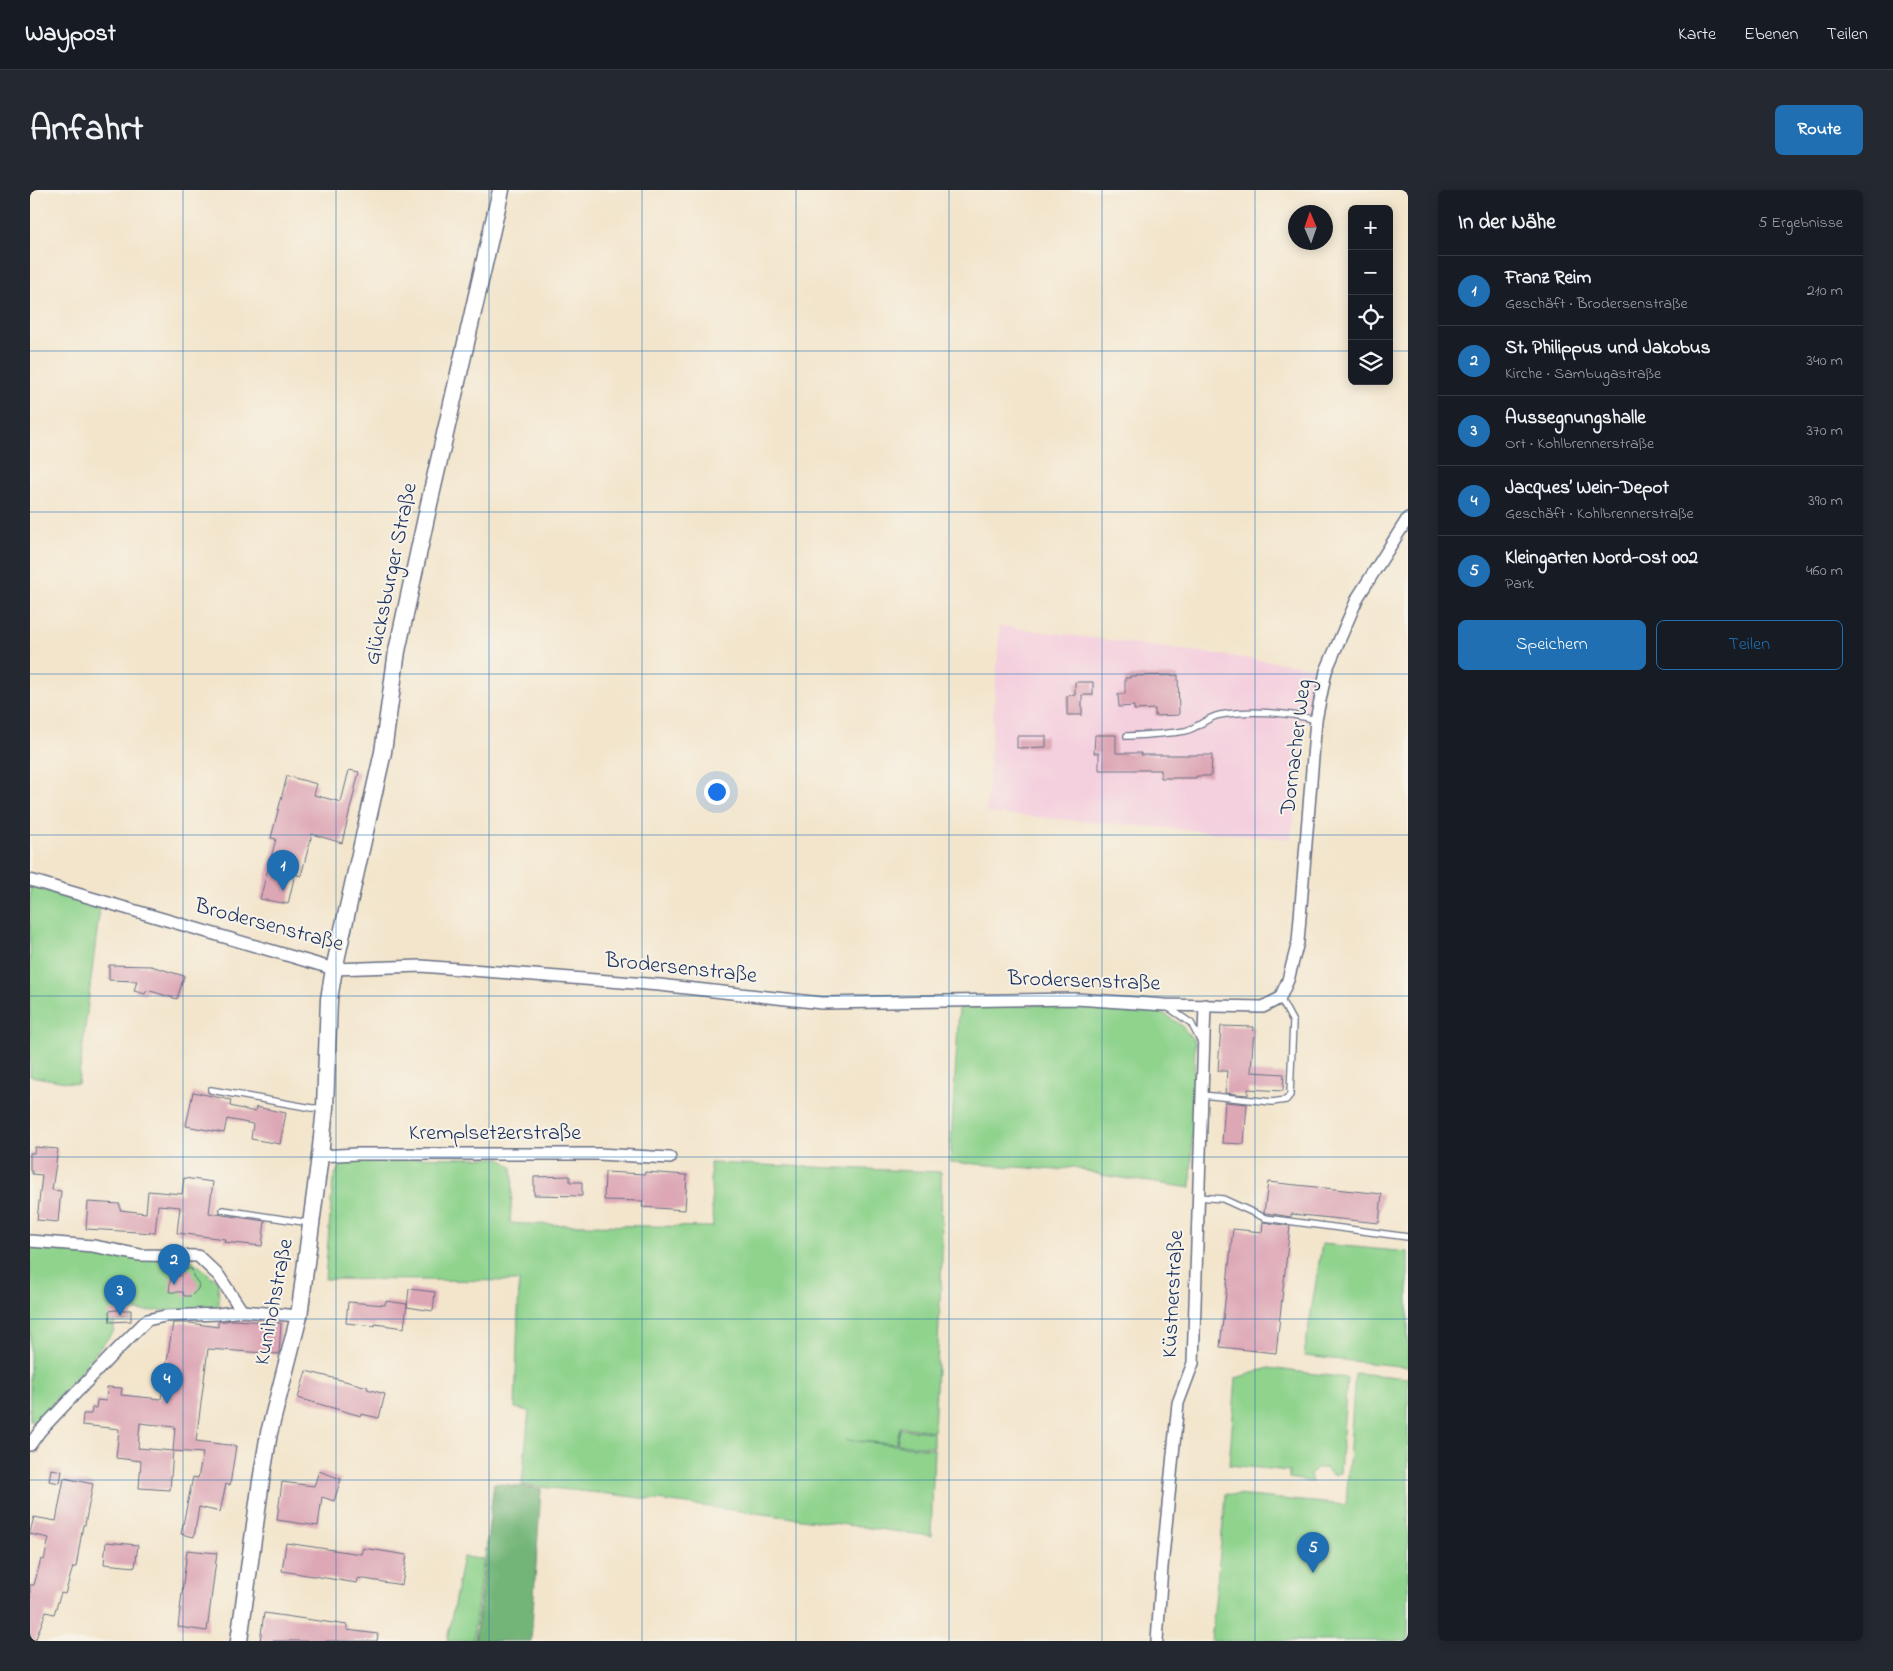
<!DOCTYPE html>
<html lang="de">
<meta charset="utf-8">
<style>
body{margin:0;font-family:"Indie Flower",sans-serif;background:#242831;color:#f1f3f6}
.controls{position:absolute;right:15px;top:15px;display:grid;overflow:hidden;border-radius:8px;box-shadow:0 2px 12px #0003}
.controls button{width:45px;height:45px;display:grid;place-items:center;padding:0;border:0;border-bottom:1px solid #363941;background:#171b24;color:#f1f3f6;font:25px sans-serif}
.compass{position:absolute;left:1258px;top:15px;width:45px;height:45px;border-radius:50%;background:#171b24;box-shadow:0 2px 12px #0003;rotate:358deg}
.you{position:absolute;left:686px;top:601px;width:18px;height:18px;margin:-12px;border:4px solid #fff;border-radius:50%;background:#1a73e8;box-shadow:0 0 0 8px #1a73e833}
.badge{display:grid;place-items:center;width:32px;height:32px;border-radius:50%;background:#1f6fb2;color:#fff;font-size:16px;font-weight:700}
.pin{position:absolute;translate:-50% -41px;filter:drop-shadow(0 1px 2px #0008)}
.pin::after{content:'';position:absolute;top:26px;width:18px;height:15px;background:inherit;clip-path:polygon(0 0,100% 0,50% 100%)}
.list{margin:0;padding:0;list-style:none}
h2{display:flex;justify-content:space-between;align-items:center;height:65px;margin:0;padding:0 20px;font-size:21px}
h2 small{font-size:16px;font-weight:400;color:#9ea1a6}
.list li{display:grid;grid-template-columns:32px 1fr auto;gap:15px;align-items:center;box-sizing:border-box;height:70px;padding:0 20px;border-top:1px solid #363941}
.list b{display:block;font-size:19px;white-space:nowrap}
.list p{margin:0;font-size:16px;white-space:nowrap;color:#9ea1a6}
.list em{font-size:16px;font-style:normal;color:#9ea1a6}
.actions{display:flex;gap:10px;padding:15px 20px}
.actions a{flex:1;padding:11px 0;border:1px solid #1f6fb2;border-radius:8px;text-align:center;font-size:18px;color:#1f6fb2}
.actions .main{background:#1f6fb2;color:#fff}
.icon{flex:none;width:28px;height:28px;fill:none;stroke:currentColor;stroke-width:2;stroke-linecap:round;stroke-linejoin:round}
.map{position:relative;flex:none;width:1378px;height:1451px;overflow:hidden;border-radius:8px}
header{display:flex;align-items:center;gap:30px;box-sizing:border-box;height:70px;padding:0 25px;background:#171b24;border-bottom:1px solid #363941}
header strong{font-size:24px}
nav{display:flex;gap:28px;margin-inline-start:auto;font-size:18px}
.intro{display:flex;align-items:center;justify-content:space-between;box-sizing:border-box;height:120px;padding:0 30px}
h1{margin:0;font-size:35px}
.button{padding:12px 22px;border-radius:8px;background:#1f6fb2;color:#fff;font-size:18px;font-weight:700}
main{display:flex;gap:30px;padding:0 30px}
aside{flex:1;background:#171b24;border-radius:8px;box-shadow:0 2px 12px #0003}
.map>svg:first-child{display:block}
.built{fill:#f4cfde}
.green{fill:#8fd38d;stroke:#558176}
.forest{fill:#73b578;stroke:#47726b}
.building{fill:#dda7b6;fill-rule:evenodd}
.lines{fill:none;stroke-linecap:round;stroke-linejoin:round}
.lane-casing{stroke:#676f84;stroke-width:8}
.street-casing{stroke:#676f84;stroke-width:14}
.secondary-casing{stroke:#676f84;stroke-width:19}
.lane{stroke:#fff;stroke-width:5.5}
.street{stroke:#fff;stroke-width:11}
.secondary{stroke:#fff;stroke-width:16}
.grid{fill:none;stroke:#1f6fb2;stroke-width:1;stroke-opacity:0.55}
.labels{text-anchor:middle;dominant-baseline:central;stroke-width:4;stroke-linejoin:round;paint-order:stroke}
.street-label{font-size:22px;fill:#1b2f5e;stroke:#f7f3e8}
</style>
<header>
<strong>Waypost</strong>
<nav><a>Karte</a><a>Ebenen</a><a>Teilen</a></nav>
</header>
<div class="intro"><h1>Anfahrt</h1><a class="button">Route</a></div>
<main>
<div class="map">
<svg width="1378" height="1451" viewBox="0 0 1378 1451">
<rect width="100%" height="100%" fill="#f7f3e8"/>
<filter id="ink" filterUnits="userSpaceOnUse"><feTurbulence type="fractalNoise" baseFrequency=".02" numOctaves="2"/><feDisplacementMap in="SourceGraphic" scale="10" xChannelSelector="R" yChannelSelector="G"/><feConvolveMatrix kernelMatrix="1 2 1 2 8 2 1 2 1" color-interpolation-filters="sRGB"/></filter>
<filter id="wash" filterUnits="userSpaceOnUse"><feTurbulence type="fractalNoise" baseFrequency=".0096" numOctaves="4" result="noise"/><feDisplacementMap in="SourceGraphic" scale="20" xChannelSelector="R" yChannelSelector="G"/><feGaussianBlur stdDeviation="1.12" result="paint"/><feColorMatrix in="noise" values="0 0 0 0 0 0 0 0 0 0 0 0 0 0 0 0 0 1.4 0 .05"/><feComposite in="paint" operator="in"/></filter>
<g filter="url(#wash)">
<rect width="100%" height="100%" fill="#f3e5cc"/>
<!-- built -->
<path class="built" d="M970 436 1282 477 1261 649 956 623Z"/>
<!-- green -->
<g class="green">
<path d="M0 696 70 717 48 894 0 886Z"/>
<path d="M971 815H1037L1131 822 1151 835 1165 852 1161 998 1071 985 1044 977 1026 980 920 972 929 818Z"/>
<path d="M323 967 470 968 482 977 483 988 480 1033 493 1034 683 1037 680 973 911 982 912 1069 904 1241 870 1237 866 1254 816 1250 904 1259 901 1346 588 1305 492 1295 499 1221 485 1218 489 1091 295 1089 303 989 311 973Z"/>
<path d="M1292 1054 1378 1062V1177L1274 1166Z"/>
<path d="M0 1058 163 1071 188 1092 189 1114 183 1120 101 1121V1131L84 1132V1141L7 1233 0 1230Z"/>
<path d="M1239 1178 1317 1188 1310 1283 1302 1285 1296 1278H1287L1280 1285 1282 1292 1259 1288V1281L1199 1275 1206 1188Z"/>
<path d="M1325 1183 1378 1188V1451H1181L1196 1304 1316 1315Z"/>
<path d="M870 1239 903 1242V1257L867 1254Z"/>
<path d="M433 1367 453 1369 443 1451H417Z"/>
</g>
<!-- forest -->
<path class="forest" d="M464 1293 511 1299 501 1451H445Z"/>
<g id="blocks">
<!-- building -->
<g class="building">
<path d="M1148 485 1149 525 1125 526V519L1104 520V516L1089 517 1088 504H1095V488H1100V486Z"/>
<path d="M1045 492H1063V505H1052V525H1037V506L1045 505Z"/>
<path d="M1065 545H1086V563H1111V565H1182L1181 586H1166V588H1131V580H1069V563H1064Z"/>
<path d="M987 546H1016V557L987 558Z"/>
<path d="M319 580 329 582 312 653 282 644 271 686 265 684 258 714 230 709 246 649 241 648 257 586 287 594 284 605 311 612Z"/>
<path d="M79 775 121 776 154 786 147 809 117 800 115 804 104 801 107 791 79 790Z"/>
<path d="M1191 836 1224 837 1221 882 1254 884 1253 901 1218 899V905L1195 903 1197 881H1188Z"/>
<path d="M163 902 201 910 200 916 225 922 226 917 256 923 250 954 221 949 223 934 197 929 194 943 156 936Z"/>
<path d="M1195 912 1217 914 1214 954 1192 953Z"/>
<path d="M5 957 28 959 22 1000 31 1001 28 1032 7 1030 12 985 2 984V981H0V963H4Z"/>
<path d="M575 982 615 984V982L657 985 655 1020 612 1017 613 1011 574 1010Z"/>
<path d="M540 986V992H552V1006L504 1005V987Z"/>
<path d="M154 988 183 992 179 1023 235 1031 232 1056 194 1052 195 1049 147 1043 150 1017 128 1015 125 1043 56 1039 58 1012 90 1014V1020L116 1023 118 1001 152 1004Z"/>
<path d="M1238 992 1352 1004 1349 1033 1261 1024V1027L1236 1023H1234Z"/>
<path d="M1233 1032 1260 1036 1246 1163 1190 1157 1203 1039 1232 1042Z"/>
<path d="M150 1079H162L163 1086 169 1094 168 1099 161 1106H154L153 1102H139L141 1086H150Z"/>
<path d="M379 1099 405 1102 403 1121 377 1117Z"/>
<path d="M356 1111 377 1114 374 1138 345 1134V1136L316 1133 318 1112 355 1115Z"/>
<path d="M85 1120H101V1131L80 1132 79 1121Z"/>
<path d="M203 1130 251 1133 249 1164 178 1159 166 1251 206 1256 200 1295 196 1294 190 1322 169 1317 164 1347 151 1344 163 1287 168 1288 173 1263 143 1261 140 1300 109 1298 111 1271 86 1268 89 1239 52 1235 53 1224H61L62 1218H66L67 1210 76 1211 77 1197 92 1198 91 1205 131 1209 143 1133H160L188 1137V1132ZM110 1233 145 1237 143 1261 108 1258Z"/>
<path d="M276 1181 338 1197 337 1199 355 1204 349 1228 331 1224V1226L268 1208Z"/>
<path d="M21 1279 32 1281 30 1293 19 1291Z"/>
<path d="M289 1281 311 1289 304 1311 292 1307 288 1336 247 1330 252 1292 284 1296Z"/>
<path d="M34 1288 63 1294 56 1329 55 1335H53L46 1377H43L35 1404 31 1403 24 1424 16 1422 5 1451H0V1395H4L11 1369 14 1370 19 1348 0 1344V1342L4 1327 26 1331Z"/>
<path d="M76 1352 108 1355 105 1377 74 1374Z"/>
<path d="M256 1353 331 1364 333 1358 377 1365 372 1395 328 1388 327 1393 252 1381Z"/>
<path d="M157 1360 187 1363 177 1441 148 1437Z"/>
<path d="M234 1423 317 1435V1440L348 1444 347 1451H230Z"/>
</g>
</g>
</g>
<g filter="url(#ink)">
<use href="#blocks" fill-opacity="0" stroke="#676f84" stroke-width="1"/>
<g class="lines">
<defs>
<g id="lane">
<path d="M1097 546C1116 545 1136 544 1155 541 1168 538 1177 527 1190 525 1219 520 1257 522 1286 530"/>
<path d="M1139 818 1161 833 1172 854"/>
<path d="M181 900 282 918H293"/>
<path d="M1172 905 1242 912 1256 910 1260 905 1263 832 1250 808"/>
<path d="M1169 1007 1193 1009 1235 1028 1378 1047"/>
<path d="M193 1020 280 1033"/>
</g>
<g id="street">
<path d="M0 690 304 779 391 776 629 795 792 813 1046 809 1135 815 1233 817 1250 808 1258 790 1268 752 1286 530 1296 481 1328 407 1378 328"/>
<path d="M290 966 326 964H568L640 968"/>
<path d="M0 1051 63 1056 110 1065 168 1066 189 1086 212 1121"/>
<path d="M0 1255 10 1241 82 1165 117 1130 135 1126 188 1124 212 1121 269 1126"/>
<path d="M1127 1451 1132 1377 1148 1213 1163 1173 1175 815"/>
</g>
<path id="secondary" d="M209 1451 231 1291 239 1243 269 1126 290 966 295 918 299 809 304 779 353 562 367 461 399 314 471 0"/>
</defs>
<!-- lane casing -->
<use href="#lane" class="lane-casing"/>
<!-- street casing -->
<use href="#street" class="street-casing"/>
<!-- secondary casing -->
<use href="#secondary" class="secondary-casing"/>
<!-- lane -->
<use href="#lane" class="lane"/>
<!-- street -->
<use href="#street" class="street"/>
<!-- secondary -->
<use href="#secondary" class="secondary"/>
</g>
</g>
<!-- grid -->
<path class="grid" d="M153 0V1451M306 0V1451M459 0V1451M612 0V1451M766 0V1451M919 0V1451M1072 0V1451M1225 0V1451M0 161H1322M1359 161H1378M0 322H1378M0 484H1378M0 645H1378M0 806H1378M0 967H1378M0 1129H1378M0 1290H1378"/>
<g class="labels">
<!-- street labels -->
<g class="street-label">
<text transform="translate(362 384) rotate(-78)">Glücksburger Straße</text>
<text transform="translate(1267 557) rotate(-83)">Dornacher Weg</text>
<text transform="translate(239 736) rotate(15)">Brodersenstraße</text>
<text transform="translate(651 779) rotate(6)">Brodersenstraße</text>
<text transform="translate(1054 792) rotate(2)">Brodersenstraße</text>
<text x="465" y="944">Kremplsetzerstraße</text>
<text transform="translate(1144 1104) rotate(-87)">Küstnerstraße</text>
<text transform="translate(245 1112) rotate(-79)">Kunihohstraße</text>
</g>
</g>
</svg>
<div class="controls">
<button>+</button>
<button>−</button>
<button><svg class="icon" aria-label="locate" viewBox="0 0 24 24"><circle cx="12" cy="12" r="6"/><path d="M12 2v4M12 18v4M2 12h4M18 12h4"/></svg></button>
<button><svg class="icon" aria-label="layers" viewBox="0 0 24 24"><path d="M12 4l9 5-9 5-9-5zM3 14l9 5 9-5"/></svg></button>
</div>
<svg class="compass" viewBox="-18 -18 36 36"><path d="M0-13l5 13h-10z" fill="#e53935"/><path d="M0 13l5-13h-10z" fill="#9ea1a6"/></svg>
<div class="you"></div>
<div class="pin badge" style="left:253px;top:701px">1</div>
<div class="pin badge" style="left:144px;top:1095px">2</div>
<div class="pin badge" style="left:90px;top:1126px">3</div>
<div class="pin badge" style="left:137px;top:1214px">4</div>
<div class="pin badge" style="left:1283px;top:1383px">5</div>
</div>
<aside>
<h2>In der Nähe<small>5 Ergebnisse</small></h2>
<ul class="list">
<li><span class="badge">1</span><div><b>Franz Reim</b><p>Geschäft · Brodersenstraße</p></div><em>210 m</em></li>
<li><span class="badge">2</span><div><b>St. Philippus und Jakobus</b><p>Kirche · Sambugastraße</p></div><em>340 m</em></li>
<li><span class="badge">3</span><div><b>Aussegnungshalle</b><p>Ort · Kohlbrennerstraße</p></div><em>370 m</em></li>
<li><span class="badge">4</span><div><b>Jacques’ Wein-Depot</b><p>Geschäft · Kohlbrennerstraße</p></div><em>390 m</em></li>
<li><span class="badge">5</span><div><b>Kleingarten Nord-Ost 002</b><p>Park</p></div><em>460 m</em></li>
</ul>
<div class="actions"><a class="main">Speichern</a><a>Teilen</a></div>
</aside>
</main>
